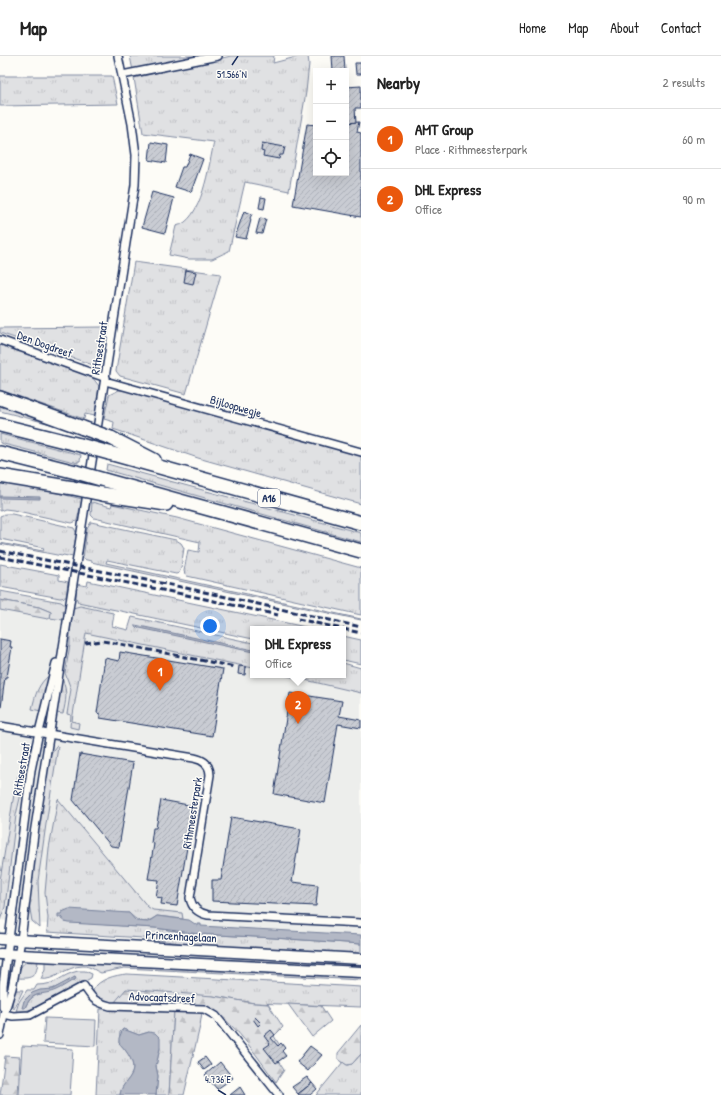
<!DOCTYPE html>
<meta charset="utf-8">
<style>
body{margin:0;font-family:"Patrick Hand",sans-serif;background:#f2f2f2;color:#222}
.controls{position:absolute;right:12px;top:12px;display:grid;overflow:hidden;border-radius:0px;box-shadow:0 4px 16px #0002}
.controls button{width:36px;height:36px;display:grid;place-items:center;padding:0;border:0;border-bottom:1px solid #e0e0e0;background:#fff;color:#222;font:20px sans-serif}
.you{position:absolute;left:210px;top:570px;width:14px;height:14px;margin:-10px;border:3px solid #fff;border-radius:50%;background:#1a73e8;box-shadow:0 0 0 6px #1a73e833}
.badge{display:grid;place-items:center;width:26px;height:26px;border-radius:50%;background:#ea580c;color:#fff;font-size:13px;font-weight:700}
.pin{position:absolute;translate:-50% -33px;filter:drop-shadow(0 1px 2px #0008)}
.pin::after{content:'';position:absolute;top:21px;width:14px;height:12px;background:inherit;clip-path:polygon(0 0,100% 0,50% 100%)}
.popup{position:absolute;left:250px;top:570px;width:96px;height:52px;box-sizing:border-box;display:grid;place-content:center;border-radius:0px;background:#fff;filter:drop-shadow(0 1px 3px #0005);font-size:13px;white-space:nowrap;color:#767676}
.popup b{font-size:15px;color:#222}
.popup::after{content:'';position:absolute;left:50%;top:100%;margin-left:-8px;border:8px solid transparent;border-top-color:#fff}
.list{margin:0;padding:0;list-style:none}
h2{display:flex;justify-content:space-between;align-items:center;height:52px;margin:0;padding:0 16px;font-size:17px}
h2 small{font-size:13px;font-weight:400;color:#767676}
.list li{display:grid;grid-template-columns:26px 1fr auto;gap:12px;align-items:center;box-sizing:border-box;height:60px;padding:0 16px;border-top:1px solid #e0e0e0}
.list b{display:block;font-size:15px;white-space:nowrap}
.list p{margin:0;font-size:13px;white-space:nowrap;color:#767676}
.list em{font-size:13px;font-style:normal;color:#767676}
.icon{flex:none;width:22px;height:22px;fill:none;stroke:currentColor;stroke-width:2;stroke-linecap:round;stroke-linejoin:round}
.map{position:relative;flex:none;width:361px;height:1039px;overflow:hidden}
header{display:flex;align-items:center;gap:24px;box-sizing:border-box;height:56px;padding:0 20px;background:#fff;border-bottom:1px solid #e0e0e0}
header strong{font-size:19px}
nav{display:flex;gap:22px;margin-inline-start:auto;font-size:14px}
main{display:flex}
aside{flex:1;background:#fff}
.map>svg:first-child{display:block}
.built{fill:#edeeec}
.grass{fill:url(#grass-tufts);stroke:#7e88a0;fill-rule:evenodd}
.forest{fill:url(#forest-firs);stroke:#7e88a0}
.park{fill:#e0e1e3;stroke:#7e88a0}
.water{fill:#b3b8c5;stroke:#76819c}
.building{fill:url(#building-hatch);stroke:#1b2f5e}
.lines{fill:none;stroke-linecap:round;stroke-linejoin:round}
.street-casing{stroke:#1b2f5e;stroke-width:10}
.secondary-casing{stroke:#1b2f5e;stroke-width:13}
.highway-casing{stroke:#1b2f5e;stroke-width:16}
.street{stroke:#fdfcf7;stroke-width:7}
.secondary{stroke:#fdfcf7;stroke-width:10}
.highway{stroke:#fdfcf7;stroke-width:13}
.rail{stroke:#1b2f5e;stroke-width:3;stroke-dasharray:6 3;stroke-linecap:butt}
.highway-bridge-casing{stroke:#1b2f5e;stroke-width:16;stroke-linecap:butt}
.highway-bridge{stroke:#fdfcf7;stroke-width:13}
.ticks{fill:none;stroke:#1b2f5e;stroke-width:1.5}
.labels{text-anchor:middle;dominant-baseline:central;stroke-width:3;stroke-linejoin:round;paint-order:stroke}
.shield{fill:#fdfcf7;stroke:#5f6c8c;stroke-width:1}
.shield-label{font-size:11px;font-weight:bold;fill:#1b2f5e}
.street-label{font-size:12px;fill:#1b2f5e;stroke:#fdfcf7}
.ticks-label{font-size:10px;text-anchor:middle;fill:#1b2f5e;stroke:#fdfcf7;stroke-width:3;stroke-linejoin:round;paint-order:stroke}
</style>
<header>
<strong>Map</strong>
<nav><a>Home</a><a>Map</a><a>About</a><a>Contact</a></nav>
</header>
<main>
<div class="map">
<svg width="361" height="1039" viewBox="0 0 361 1039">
<defs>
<pattern id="grass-tufts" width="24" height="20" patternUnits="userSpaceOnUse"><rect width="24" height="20" fill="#e0e1e3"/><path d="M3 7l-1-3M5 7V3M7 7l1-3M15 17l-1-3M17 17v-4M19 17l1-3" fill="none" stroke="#c0c1c5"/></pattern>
<pattern id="forest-firs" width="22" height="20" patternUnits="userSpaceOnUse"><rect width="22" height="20" fill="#e0e1e3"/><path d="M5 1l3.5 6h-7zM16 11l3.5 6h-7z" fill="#c0c1c5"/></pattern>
<pattern id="building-hatch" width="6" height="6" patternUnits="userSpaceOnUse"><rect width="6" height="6" fill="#c9ccd3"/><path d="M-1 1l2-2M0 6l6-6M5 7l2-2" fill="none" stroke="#acb0b8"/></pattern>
</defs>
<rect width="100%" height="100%" fill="#fdfcf7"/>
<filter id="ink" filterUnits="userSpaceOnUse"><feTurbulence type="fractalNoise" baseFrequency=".025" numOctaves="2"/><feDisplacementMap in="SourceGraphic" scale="8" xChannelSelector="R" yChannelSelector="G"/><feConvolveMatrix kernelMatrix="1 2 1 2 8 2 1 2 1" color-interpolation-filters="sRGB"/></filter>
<g filter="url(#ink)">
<!-- built -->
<path class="built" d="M59 525 86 530 114 552 110 571 129 576 253 588V619H343L361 613V894L160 878 0 864V536L54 546Z"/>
<!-- grass -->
<g class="grass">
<path d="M130 0H202L133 15Z"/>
<path d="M231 0H274L273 7 300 0H308L309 8 306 36 289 135 245 126 229 195 212 203H189L169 199 176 170C202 166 209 108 214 86L143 77 134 22Z"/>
<path d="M0 20H112L118 48 0 50Z"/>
<path d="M134 206 221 218 186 338 120 320 116 315Z"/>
<path d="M104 271 98 304 93 309 0 277V272Z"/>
<path d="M0 288 92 321 99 330 95 360 85 358 84 363 0 334Z"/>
<path d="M119 334H125L361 399V448L198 402 113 373 114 366 104 363 109 339Z"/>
<path d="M0 345 74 374 0 355Z"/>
<path d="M0 378 81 399 80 405H78V407L0 387Z"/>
<path d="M107 408 361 477V486L106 414Z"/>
<path d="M0 423 82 443 77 465 72 467 13 454 5 453 0 455Z"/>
<path d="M92 446 111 451 112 448 177 462 361 512V559L187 520 185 518 184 515 188 494 199 496 200 486 94 462 91 459Z"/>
<path d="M5 458H12L74 472 77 478 73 501 63 499 62 500 0 488V487L43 495 44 492 0 483V460Z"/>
<path d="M91 466 176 484 181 487 184 492 181 512 179 517 176 518 107 504 106 507 361 563V564L91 506V505L83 503 87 473Z"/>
<path d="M0 508 59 519V524L68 526 66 541 60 542 0 531Z"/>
<path d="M88 525 315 573H253V583L78 546 76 541 77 528 87 530Z"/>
<path d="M0 535 61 546 65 549 63 564 50 562 51 556 39 551 0 544Z"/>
<path d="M80 550 113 557 114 559 112 570 128 574 132 561 253 587V612L86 577 72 665 79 667 78 673 70 671 71 659 67 658 71 633 65 617 70 589V577L73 552Z"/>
<path d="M343 580 361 584V608L343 604Z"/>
<path d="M343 607 361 612V637L284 619H343Z"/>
<path d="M50 619 41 655 32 653C35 640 38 627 50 619Z"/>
<path d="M62 622C68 637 66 644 63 658L56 657Z"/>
<path d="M27 688 30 693V700L16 759 5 851 0 864V824L16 726 22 709Z"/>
<path d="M56 690 58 691 46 768 38 825 40 872 32 865 29 848 34 798 49 700Z"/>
<path d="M58 743 148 851 153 854 182 857 183 863 157 860C145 868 140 868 129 857L61 861V863L65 866 155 872 199 878 274 882 361 888V899L195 889 143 882 47 876 48 862 45 837 49 792Z"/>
<path d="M45 903 361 920V924L124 912 101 917C94 914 90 910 83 910 66 910 53 926 41 923L45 913Z"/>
<path d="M29 904H38C37 920 33 923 17 922 19 914 21 908 29 904Z"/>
<path d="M78 915H85L92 918 91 922 32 953 25 955H16L19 946 27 934H34L37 929C58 929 60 919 78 915ZM75 921H76C68 926 59 933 50 935 38 939 31 938 25 952L24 945C35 932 39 937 52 933 60 930 68 925 75 921Z"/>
<path d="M127 918 361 931V951L254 947 213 940 106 947C99 944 95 942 93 934 99 923 115 919 127 918Z"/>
<path d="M15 934H23L14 953 12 948Z"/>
<path d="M100 953 174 955 169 1039H156L158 1020 156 1010 160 992 149 976 139 979 123 973 120 976 119 987C126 994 136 1006 132 1017 128 1026 121 1029 120 1039H96Z"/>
<path d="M361 998V1039H316L343 1006 347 1009 352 1008Z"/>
</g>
<!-- forest -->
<g class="forest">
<path d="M0 544 39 551 51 556 50 562 48 563 0 554Z"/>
<path d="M126 933 213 940 254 947 268 948 283 971 274 980 282 993 274 999 284 1014 276 1026C257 1001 234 963 205 951L114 947Z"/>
<path d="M288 948 321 950 331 965 312 981Z"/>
<path d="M174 955 202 956 200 970 184 1039H169Z"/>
<path d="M361 969V998L352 1008 347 1009 338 1003V997Z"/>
<path d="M5 1000 20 1001 18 1039H0Z"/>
</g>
<!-- park -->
<g class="park">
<path d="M45 962 96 964 95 990 43 987Z"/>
<path d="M22 990 73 993 70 1039H19Z"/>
</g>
<!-- water -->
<g class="water">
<path d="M0 440 40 441V443L0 442Z"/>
<path d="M135 569 253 594V596L135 571Z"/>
<path d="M69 853 129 857 136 865 148 866 157 860 189 864 198 870V868H201V870L361 879V888L274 882 199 878 155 872 69 867 65 866 61 861H58V858H61L62 856Z"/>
<path d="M75 921 76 923C69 926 63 931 56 934 43 940 32 934 25 952H22L24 945 32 937 40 934 53 933Z"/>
<path d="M123 973 139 979 149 976 155 977 160 982V992L156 1010 158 1020 156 1039H120C121 1029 128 1026 132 1017 136 1007 126 994 119 987V982Z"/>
</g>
<!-- building -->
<g class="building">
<path d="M332 0H344L345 15H333Z"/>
<path d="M355 7H361V18H356Z"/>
<path d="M361 30V52H355L356 67H346V31Z"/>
<path d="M359 66 357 76 361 77V161L293 149 307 68 316 69V117H346V67Z"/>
<path d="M151 86 168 89 166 107 149 104Z"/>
<path d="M262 87 285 91 283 99H280L279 103 263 100 264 96 261 95Z"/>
<path d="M190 98 203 103 191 136 175 131 182 111H185Z"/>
<path d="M152 136 174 142 165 177 142 171Z"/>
<path d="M261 141 266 142 264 153 259 152Z"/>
<path d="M244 155 252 158 250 162 251 164 246 183 235 181Z"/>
<path d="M260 162 266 163 262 178 256 177Z"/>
<path d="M186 214 196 216 193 228 184 226Z"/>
<path d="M0 583 11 585 10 591H12L7 621H5L1 652H0Z"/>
<path d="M120 596 223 613 212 680 100 662V658L97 657 105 602 119 605Z"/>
<path d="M239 610 246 611 245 619 238 618Z"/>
<path d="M290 637 342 645 339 660 361 664V672L338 668 325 747 274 738Z"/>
<path d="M80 698 133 707 119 791 111 790 73 744Z"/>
<path d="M161 744 194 750 177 850 161 848 162 842 156 841 159 824 148 823 154 788 151 787 153 772H156Z"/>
<path d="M231 761 301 773 292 826 318 829 316 850 212 845V824H221Z"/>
<path d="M255 961 261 967 258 970 253 963Z"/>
<path d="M271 974 275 979 271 982 278 990 281 987 285 992 282 995 286 1000 276 1007 264 992 270 988 264 980Z"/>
<path d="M310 990 322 999 308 1015 297 1006Z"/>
<path d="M205 1001 211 1009 204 1014 198 1006Z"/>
<path d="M220 1006 233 1022 217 1033 205 1019Z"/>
<path d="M307 1021 312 1027 298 1038 292 1031Z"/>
<path d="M312 1027 317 1033 310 1039H299L298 1038Z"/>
<path d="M240 1031 245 1039H230Z"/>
</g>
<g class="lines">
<defs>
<g id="street">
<path d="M122 19 218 0"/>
<path d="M0 284 106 322"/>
<path d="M105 325 361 396"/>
<path d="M0 670 194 702C204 704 210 709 210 719L190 842C192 852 198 857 208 859L361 867"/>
<path d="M3 951V929L31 714 39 676 56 607"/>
<path d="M4 958 13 960 30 959 84 930C92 943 95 946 110 950L204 953 216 960 279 1039"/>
<path d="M0 979 4 958 12 932 21 884 34 778 135 129 136 99 132 68 118 0"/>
</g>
<g id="secondary">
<path d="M0 883 361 903"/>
<path d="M0 898 361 916"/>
</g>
<g id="highway">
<path d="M0 342 83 372"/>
<path d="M0 369 80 389"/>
<path d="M111 382 154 404"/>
<path d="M0 397 76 416"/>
<path d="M109 397 361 467"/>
<path d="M0 420 73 432"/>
<path d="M104 424 361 495"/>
<path d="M102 438 166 448"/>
</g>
</defs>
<!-- street casing -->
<use href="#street" class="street-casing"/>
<!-- secondary casing -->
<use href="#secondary" class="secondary-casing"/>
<!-- highway casing -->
<use href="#highway" class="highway-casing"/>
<!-- street -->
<use href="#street" class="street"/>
<!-- secondary -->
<use href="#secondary" class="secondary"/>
<!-- highway -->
<use href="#highway" class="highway"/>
<!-- rail -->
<g class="rail">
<path d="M0 495 186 532 361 571"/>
<path d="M0 501 182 538 278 559"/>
<path d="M298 563 342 573"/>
<path d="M343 573 361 577"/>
<path d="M85 587 102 585 115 587 235 611"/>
</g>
<defs>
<g id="highway-bridge">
<path d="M83 372 111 382"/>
<path d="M80 389 109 397"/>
<path d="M76 416 104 424"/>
<path d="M73 432 102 438"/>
</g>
</defs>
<!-- highway-bridge casing -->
<use href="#highway-bridge" class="highway-bridge-casing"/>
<!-- highway-bridge -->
<use href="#highway-bridge" class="highway-bridge"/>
</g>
</g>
<!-- ticks -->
<path class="ticks" d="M232 9 238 0M218 1034 226 1039"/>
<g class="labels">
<!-- shield labels -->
<rect class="shield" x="258" y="433" width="22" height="18" rx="3"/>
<g class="shield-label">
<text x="269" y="442">A16</text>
</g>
<!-- street labels -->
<g class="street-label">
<text transform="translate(45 288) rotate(20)">Den Dogdreef</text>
<text transform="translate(99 292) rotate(-81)">Rithsestraat</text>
<text transform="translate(236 350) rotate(16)">Bijloopwegje</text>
<text transform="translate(21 713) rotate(-80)">Rithsestraat</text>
<text transform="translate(192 757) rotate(-81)">Rithmeesterpark</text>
<text transform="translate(181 880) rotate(3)">Princenhagelaan</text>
<text transform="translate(162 941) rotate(2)">Advocaatsdreef</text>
</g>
</g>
<g class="ticks-label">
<text x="232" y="22">51.566°N</text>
<text x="218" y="1027">4.736°E</text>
</g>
</svg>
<div class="controls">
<button>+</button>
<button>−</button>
<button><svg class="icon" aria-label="locate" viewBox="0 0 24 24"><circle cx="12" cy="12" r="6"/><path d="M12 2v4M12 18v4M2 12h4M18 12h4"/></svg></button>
</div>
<div class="you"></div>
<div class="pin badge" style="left:160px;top:635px">1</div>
<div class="pin badge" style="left:298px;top:668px">2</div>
<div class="popup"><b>DHL Express</b>Office</div>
</div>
<aside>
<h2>Nearby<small>2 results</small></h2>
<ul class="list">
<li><span class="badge">1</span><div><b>AMT Group</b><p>Place · Rithmeesterpark</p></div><em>60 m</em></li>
<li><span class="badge">2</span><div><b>DHL Express</b><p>Office</p></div><em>90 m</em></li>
</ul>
</aside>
</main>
